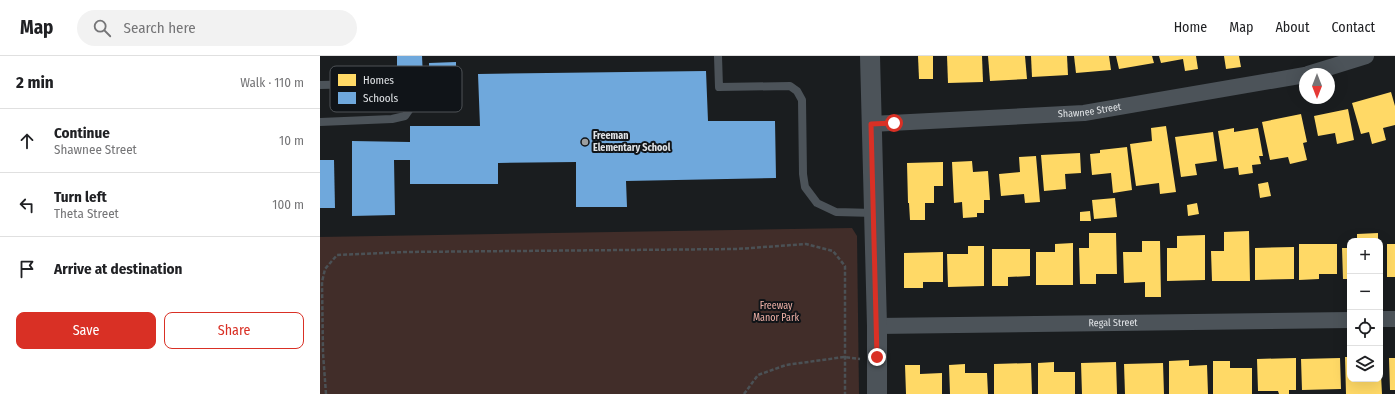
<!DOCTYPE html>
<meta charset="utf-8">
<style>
body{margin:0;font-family:"Fira Sans Condensed",sans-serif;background:#f2f2f2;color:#202124}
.controls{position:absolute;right:12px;bottom:12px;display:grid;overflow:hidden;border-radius:8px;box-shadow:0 4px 16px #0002}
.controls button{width:36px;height:36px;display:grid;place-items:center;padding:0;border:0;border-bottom:1px solid #e0e0e0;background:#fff;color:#202124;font:20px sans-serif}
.compass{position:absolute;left:979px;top:12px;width:36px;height:36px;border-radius:50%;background:#fff;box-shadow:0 4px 16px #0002;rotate:180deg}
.stop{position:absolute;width:12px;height:12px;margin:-9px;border:3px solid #d93025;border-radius:50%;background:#fff}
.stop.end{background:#d93025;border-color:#fff;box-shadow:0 1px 4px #0008}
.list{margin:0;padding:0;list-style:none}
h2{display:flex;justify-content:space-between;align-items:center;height:52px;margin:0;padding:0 16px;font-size:17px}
h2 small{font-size:13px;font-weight:400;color:#757577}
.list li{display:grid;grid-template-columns:26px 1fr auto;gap:12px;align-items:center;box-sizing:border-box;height:64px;padding:0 16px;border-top:1px solid #e0e0e0}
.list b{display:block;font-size:15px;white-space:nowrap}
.list p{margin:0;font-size:13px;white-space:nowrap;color:#757577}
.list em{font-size:13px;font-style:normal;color:#757577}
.actions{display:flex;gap:8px;padding:12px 16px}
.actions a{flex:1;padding:9px 0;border:1px solid #d93025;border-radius:8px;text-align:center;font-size:14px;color:#d93025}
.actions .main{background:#d93025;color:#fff}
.icon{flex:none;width:22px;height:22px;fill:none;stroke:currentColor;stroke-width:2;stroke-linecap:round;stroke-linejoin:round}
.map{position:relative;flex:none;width:1075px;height:338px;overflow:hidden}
header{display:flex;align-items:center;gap:24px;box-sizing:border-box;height:56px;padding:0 20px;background:#fff;border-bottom:1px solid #e0e0e0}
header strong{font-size:19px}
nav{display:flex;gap:22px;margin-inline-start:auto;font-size:14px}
.search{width:280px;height:36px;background:#f2f2f2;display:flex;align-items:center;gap:10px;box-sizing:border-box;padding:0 14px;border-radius:22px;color:#757577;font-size:15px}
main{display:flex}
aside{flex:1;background:#fff}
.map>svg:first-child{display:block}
.green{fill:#412d29}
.homes{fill:#ffd966}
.schools{fill:#6fa8dc}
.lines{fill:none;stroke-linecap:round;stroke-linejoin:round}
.path{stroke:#4b5155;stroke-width:2.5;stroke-dasharray:4 2;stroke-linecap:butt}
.service{stroke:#4c5359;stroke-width:8}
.minor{stroke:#4c5359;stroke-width:16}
.tertiary{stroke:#4c5359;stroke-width:20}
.route{stroke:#d93025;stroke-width:5}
.poi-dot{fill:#9b9ea0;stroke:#101418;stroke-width:1.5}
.labels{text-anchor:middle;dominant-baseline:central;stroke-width:4;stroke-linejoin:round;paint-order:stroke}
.street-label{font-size:10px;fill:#e0e3e6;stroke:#101418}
.poi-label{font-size:10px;font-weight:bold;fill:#e0e3e6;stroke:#101418;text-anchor:start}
.park-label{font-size:10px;fill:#efb1a7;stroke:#101418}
.key{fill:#101418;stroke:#4e5256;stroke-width:1}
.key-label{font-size:11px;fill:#e0e3e6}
</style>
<header>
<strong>Map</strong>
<div class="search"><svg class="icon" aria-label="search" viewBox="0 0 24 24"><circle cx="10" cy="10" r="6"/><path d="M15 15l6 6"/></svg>Search here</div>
<nav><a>Home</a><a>Map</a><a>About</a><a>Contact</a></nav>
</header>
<main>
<aside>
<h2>2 min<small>Walk · 110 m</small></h2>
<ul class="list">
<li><svg class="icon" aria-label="ahead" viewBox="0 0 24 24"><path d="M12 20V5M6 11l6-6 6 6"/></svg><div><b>Continue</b><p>Shawnee Street</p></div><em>10 m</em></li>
<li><svg class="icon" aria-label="left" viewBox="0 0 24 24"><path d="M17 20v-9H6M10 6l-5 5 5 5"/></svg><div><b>Turn left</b><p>Theta Street</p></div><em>100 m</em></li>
<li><svg class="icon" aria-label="arrive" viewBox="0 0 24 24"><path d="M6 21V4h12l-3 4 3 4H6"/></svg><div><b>Arrive at destination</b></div></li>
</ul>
<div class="actions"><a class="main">Save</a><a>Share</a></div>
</aside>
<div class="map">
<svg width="1075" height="338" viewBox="0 0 1075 338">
<rect width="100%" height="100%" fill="#1a1d1f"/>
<!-- green -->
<path class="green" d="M532 172 537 180 539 338H0V181Z"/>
<!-- homes -->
<g class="homes">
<path d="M598 0H613V23H599Z"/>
<path d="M627 0H662L663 26 628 27Z"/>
<path d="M668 0H705L707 23 670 25Z"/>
<path d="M711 0H747L748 19 712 21Z"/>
<path d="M754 0H789L791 14 756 17Z"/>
<path d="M796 0H832L834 7 799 13Z"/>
<path d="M839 0H876L878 13 865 15 863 3 841 7Z"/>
<path d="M904 0H919L921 11 906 13Z"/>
<path d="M1071 36 1075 50V69L1063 72 1066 84 1052 88 1049 76 1041 78 1032 47Z"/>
<path d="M1028 53 1034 84 1017 88 1015 77 998 80 994 60Z"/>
<path d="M981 58 987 86 983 87 987 104 970 108 968 101 950 104 942 66Z"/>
<path d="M846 70 856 136 840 138 839 127 816 130 810 88 832 85 831 72Z"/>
<path d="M914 72V76L938 72 943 100H939L941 108 932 109 933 117 919 119 918 111 904 113 898 75Z"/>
<path d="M893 76 897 105 875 108 877 119 861 121 855 81Z"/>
<path d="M807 91 812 134 793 137 791 117 772 119 770 98 780 97V94Z"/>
<path d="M760 97 761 117 745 118 746 133 724 135 721 99Z"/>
<path d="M716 100 720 146 705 147 704 138 681 140 679 118 700 116 699 101Z"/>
<path d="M652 105 653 116 668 115 670 144H664V157H657V161L643 162 642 146 634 147 632 106Z"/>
<path d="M623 106V130H614V147H605V164H590L589 147H588L587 107Z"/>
<path d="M948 126 951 140 940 142 938 128Z"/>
<path d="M795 142 797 161 774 163 772 144Z"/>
<path d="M877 147 879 158 868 160 867 149Z"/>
<path d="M770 155 771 165H760V156Z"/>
<path d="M929 175 930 225H892L891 195H904V176Z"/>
<path d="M769 177H796L797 218H776V228H760L759 192H769Z"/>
<path d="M1058 177V185H1037V178Z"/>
<path d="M885 179V224L847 225V192H857V180Z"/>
<path d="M822 185H840L841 241H825V226L804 227 803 196H822Z"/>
<path d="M753 187V229H716V196H735V188Z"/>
<path d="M979 188H1017V218H999V223L979 224Z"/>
<rect x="1067" y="188" width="8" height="33"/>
<path d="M648 190H664V230L628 231 627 198H648Z"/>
<path d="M974 191V223L935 224V192Z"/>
<path d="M1022 192H1030V223H1023Z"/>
<path d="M672 193H710V220L688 221V230H672Z"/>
<path d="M623 196V226H603V232H584V197Z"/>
<path d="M1025 301H1030V323H1060V319H1061L1062 338H1026Z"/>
<path d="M976 302V334H969V338H959L958 335H938L937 303Z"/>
<path d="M1020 302 1021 333 982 334 981 303Z"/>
<path d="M1069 302H1075V334H1070Z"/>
<path d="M869 304V310L887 309 888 338H849V305Z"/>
<path d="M893 305H910V312H932V338H893Z"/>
<path d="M734 306V316H755V338H718V307Z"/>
<path d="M796 306 797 338H762L761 307Z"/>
<path d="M711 307 712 338H674V308Z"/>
<path d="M843 307 844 338H805L804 308Z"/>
<path d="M645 308V317H667L668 338H630L629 309Z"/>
<path d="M585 309H600V318L622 317V338H586Z"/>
</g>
<!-- schools -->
<g class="schools">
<path d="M77 0H102L103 21 77 22Z"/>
<path d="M136 6V26L109 27V7Z"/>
<path d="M386 15 388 65H455L456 122 306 125 307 151H256V106L178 107V128H90V104H74L75 159 32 160V85L90 86V70H160L158 18Z"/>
<path d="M0 104H14L15 152H0Z"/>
</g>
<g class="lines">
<!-- path -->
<g class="path">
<path d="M6 338 3 297 2 226 5 213 17 199 85 196 417 193 486 188 513 195 525 210V338"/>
<path d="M424 338 438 319 466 309 524 301 540 303"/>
</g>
<!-- service -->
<g class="service">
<path d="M398 0 399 31 470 30 477 35 482 44 483 118 485 131 497 147 516 156 554 157"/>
<path d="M0 29 82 27 92 37V50L85 60 72 63 0 66"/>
</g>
<!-- minor -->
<g class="minor">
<path d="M988 18 1046 0"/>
<path id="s1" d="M551 68 764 57 985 19"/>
<path d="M1060 263H1075"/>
<path id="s2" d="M557 270 1030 264"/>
</g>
<!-- tertiary -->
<path class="tertiary" d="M550 0 557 270V338"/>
</g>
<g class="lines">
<!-- route -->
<path class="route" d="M557 301 551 68 574 67"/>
</g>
<!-- markers -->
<circle class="poi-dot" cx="265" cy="86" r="4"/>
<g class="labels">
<!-- street labels -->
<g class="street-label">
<text stroke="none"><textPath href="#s1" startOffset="219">Shawnee Street</textPath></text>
<text stroke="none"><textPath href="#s2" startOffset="236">Regal Street</textPath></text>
</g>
<!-- poi labels -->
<g class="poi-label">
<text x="273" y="80">Freeman<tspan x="273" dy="12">Elementary School</tspan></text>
</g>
<!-- park labels -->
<g class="park-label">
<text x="456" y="250">Freeway<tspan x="456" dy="12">Manor Park</tspan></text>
</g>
</g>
<!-- legend -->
<rect x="10" y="10" width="132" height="46" rx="6" class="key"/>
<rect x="18" y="18" width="18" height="12" fill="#ffd966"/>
<rect x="18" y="36" width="18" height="12" fill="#6fa8dc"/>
<g class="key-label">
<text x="43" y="28">Homes</text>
<text x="43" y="46">Schools</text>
</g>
</svg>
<div class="controls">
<button>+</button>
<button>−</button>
<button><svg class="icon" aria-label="locate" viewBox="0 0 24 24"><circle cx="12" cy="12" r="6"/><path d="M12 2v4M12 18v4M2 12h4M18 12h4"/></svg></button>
<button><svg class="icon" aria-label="layers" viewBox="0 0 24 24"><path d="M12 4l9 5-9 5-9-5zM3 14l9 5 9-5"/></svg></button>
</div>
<svg class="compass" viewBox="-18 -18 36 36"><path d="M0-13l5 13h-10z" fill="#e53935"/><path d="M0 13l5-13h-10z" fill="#757577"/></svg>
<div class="stop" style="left:574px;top:67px"></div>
<div class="stop end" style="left:557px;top:301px"></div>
</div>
</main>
